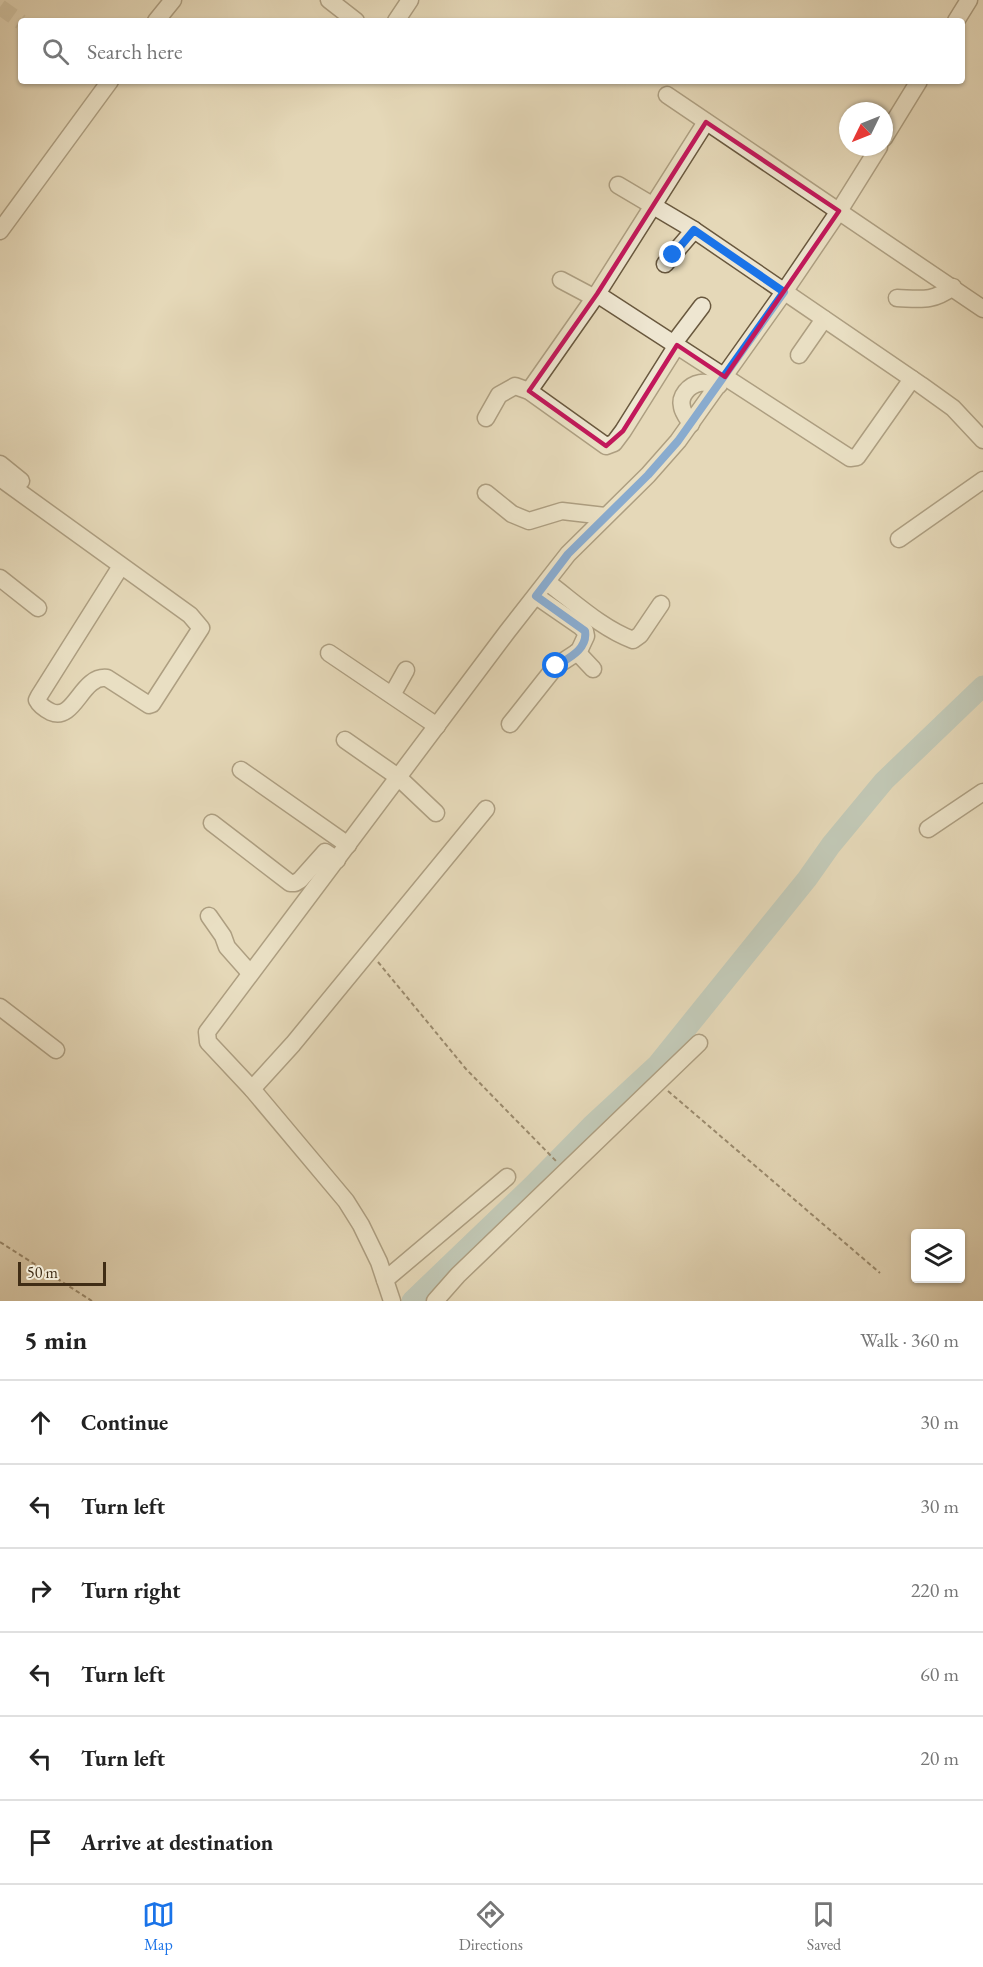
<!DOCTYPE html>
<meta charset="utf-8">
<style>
body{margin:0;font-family:"EB Garamond",serif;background:#f6f6f6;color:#222}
.controls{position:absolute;right:18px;bottom:18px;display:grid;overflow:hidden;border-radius:6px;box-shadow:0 2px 4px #0004}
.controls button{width:54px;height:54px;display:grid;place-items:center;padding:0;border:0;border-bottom:2px solid #e0e0e0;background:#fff;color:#222;font:30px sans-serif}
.compass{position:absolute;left:839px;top:102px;width:54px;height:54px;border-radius:50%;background:#fff;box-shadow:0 2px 4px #0004;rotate:227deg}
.scale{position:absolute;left:18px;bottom:15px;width:88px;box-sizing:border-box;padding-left:6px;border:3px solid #402d15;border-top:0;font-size:16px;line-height:21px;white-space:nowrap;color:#402d15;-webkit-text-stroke:4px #eee6d1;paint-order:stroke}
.stop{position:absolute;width:18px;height:18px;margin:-14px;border:4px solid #1a73e8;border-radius:50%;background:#fff}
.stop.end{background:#1a73e8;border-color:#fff;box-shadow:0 2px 6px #0008}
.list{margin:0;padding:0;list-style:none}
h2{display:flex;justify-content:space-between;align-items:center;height:78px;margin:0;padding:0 24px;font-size:26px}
h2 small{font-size:20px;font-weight:400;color:#767676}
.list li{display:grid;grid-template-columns:39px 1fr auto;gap:18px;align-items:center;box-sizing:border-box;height:84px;padding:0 24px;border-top:2px solid #e0e0e0}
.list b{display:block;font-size:22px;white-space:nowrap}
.list em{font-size:20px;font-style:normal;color:#767676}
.icon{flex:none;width:33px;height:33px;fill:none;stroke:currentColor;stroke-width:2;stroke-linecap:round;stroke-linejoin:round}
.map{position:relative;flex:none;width:983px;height:1301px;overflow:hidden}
.search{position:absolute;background:#fff;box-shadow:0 2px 4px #0004;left:18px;right:18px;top:18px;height:66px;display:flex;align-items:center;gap:15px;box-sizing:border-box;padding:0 21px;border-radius:6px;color:#767676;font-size:22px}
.sheet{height:582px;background:#fff}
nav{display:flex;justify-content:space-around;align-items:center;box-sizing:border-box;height:84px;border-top:2px solid #e0e0e0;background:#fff;font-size:16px;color:#767676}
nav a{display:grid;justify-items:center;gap:3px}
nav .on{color:#1a73e8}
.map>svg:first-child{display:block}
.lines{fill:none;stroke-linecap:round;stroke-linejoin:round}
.river{stroke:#99b8b8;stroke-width:21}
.minor-tunnel{stroke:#c4b697;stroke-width:16;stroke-dasharray:16 8;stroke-linecap:butt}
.minor-casing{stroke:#69583e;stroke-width:19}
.path{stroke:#402d15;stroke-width:2;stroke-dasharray:4.5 3;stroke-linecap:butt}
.minor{stroke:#eee6d1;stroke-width:16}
.route{stroke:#1a73e8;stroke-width:8}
.marked{fill:none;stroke:#c2185b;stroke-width:4.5;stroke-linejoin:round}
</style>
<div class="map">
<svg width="983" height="1301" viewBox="0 0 983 1301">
<rect width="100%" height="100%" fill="#e5d8b8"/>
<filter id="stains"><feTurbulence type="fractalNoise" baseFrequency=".00333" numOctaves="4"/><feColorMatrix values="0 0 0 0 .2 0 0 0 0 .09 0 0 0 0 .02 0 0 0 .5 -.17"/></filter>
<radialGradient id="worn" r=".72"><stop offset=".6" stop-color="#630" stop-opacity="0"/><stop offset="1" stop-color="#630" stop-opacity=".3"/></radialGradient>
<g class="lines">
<!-- river -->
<path class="river" d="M412 1301 532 1186 591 1126 657 1065 807 879 831 845 884 781 983 686"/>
<!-- minor-tunnel -->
<path class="minor-tunnel" d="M0 7 21 22"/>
<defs>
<g id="minor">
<path d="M329 0 356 21"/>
<path d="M156 21 173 0"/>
<path d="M396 21 410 0"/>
<path d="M956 21 969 0"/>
<path d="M667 95 983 309"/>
<path d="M884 138 919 81"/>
<path d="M618 185 694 230 921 385 953 408 983 440"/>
<path d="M0 231 110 81"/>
<path d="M665 264 694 230"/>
<path d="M561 280 595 298"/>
<path d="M597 294 850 458 857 457 912 379"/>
<path d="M897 298C922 299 932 302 953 287"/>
<path d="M674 343 702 306"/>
<path d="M799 355 824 319"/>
<path d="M529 391 597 294 706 122"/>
<path d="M486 418 499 395 515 386 529 391 606 446 614 443 623 431 677 345"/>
<path d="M691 424C688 419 683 413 682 407 679 396 689 385 700 383 706 382 713 384 719 385"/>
<path d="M0 464 21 481"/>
<path d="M0 478 190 615 201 628 152 704 149 705 107 678C81 675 75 722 51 712 45 709 40 706 37 700L39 696 121 566"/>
<path d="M486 493 512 514 529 521 562 511 605 516"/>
<path d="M899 539 983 480"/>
<path d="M0 578 38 608"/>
<path d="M547 582C574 602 601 628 633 640L640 635 661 604"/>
<path d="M577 652 593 669"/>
<path d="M329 653 437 726"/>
<path d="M392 695 406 670"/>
<path d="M510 724 556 666 579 651 586 636 585 631 581 627 536 596"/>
<path d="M345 740 398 777 436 813"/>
<path d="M241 770 348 845"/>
<path d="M212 823 290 883H295L300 880 325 852 337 860"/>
<path d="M928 829 983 792"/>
<path d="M209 916 223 936 227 947 250 973"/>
<path d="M0 1007 56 1050"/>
<path d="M252 1089 293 1044 486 809"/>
<path d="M385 1280 507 1177"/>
<path d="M392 1301 379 1262 361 1225 346 1201 252 1089 208 1042 207 1032 507 632 568 554 648 475 678 441 784 292 839 211 879 147"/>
<path d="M435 1301 458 1275 699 1043"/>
</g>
</defs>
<!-- minor casing -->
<use href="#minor" class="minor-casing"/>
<!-- path -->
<g class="path">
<path d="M378 962 466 1069 556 1161"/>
<path d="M668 1091 880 1273"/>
<path d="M0 1242 92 1301"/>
</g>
<!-- minor -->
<use href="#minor" class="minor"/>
</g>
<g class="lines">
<!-- route -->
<path class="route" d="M556 666C569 658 588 649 585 631L536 596 568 554 648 475 678 441 784 292 694 230 673 255"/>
</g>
<!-- marked area -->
<path d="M0 0H983V1301H0ZM706 122 839 211 725 377 677 345 623 431 606 446 529 391 597 294Z" fill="#e5d8b8" fill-opacity=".55" fill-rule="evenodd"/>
<path class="marked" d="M706 122 839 211 725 377 677 345 623 431 606 446 529 391 597 294Z"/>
<rect width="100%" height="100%" filter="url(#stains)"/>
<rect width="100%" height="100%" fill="url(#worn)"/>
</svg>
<div class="controls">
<button><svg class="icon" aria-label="layers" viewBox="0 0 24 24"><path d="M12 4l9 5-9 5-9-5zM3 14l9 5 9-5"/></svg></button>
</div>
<svg class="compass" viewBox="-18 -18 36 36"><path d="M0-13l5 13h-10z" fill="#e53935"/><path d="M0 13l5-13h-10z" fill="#767676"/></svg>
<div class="scale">50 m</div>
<div class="stop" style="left:556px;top:666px"></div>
<div class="stop end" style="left:673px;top:255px"></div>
<div class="search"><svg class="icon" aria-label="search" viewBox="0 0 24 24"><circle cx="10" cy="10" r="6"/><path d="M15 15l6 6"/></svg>Search here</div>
</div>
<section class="sheet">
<h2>5 min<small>Walk · 360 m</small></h2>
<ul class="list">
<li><svg class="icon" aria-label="ahead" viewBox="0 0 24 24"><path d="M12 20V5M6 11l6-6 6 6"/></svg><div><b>Continue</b></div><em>30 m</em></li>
<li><svg class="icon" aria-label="left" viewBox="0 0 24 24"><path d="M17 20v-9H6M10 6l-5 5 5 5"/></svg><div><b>Turn left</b></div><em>30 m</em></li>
<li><svg class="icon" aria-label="right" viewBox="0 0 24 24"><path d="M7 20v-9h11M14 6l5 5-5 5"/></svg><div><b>Turn right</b></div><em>220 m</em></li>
<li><svg class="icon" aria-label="left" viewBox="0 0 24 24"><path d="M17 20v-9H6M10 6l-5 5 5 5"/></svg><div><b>Turn left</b></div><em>60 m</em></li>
<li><svg class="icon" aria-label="left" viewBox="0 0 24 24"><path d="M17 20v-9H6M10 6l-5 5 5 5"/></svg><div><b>Turn left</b></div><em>20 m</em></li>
<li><svg class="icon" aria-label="arrive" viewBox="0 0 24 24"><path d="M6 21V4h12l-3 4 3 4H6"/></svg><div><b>Arrive at destination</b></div></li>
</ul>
</section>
<nav>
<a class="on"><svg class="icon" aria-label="map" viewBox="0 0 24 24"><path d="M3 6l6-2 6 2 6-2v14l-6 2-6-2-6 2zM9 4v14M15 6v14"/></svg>Map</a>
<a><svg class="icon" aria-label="directions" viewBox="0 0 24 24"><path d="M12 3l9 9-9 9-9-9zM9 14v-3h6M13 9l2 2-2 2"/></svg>Directions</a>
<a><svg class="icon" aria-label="saved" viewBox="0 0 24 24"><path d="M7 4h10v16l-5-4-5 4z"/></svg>Saved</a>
</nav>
